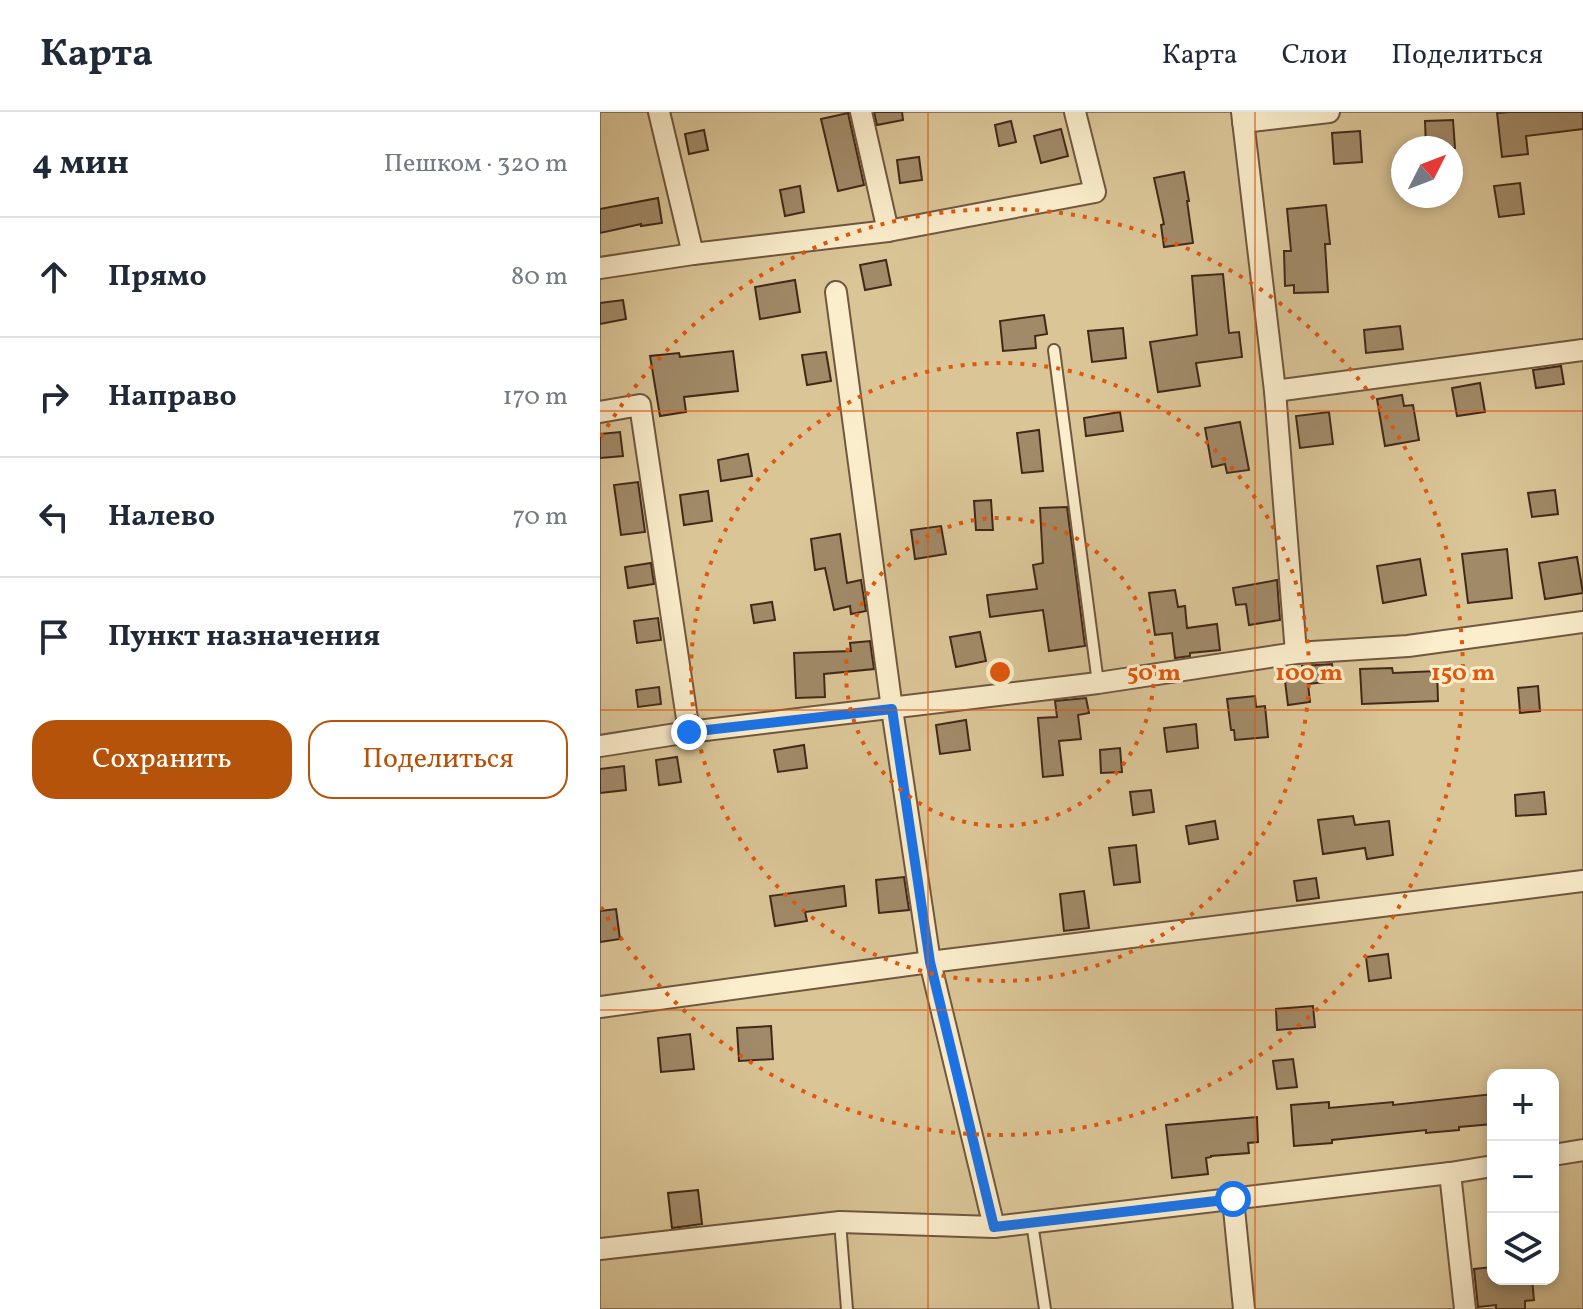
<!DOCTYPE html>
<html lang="ru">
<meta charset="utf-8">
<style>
body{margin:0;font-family:Vollkorn,serif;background:#f6f6f7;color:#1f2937}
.controls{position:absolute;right:24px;bottom:24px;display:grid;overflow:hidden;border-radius:16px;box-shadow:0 4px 12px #0003}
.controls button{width:72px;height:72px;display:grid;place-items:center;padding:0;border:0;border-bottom:2px solid #e0e1e3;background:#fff;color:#1f2937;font:40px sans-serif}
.compass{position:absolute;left:791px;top:24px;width:72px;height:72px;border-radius:50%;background:#fff;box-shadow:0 4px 12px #0003;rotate:48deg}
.stop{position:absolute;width:24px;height:24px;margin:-18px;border:6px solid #1a73e8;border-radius:50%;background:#fff}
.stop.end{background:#1a73e8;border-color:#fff;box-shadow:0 2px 8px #0008}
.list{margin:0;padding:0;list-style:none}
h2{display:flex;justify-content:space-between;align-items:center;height:104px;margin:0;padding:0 32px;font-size:34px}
h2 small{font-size:26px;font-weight:400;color:#747a83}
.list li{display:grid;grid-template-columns:52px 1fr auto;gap:24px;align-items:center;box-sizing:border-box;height:120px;padding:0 32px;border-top:2px solid #e0e1e3}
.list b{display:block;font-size:30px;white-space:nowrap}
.list em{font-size:26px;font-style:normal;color:#747a83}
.actions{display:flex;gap:16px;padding:24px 32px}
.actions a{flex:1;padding:18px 0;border:2px solid #b45309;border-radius:24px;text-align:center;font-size:28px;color:#b45309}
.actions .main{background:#b45309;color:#fff}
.icon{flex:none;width:44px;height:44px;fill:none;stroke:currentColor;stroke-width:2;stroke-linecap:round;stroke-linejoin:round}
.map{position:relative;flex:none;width:983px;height:1197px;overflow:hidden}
header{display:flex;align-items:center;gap:48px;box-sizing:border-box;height:112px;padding:0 40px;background:#fff;border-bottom:2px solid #e0e1e3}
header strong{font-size:38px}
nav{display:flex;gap:44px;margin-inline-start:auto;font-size:28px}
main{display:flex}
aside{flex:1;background:#fff}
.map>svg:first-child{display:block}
.green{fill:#dac597;stroke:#8e7658;stroke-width:2;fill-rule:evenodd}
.building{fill:#a18a68;stroke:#422819;stroke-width:2}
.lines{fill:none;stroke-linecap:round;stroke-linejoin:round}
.lane-casing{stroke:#70573f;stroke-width:14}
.street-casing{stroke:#70573f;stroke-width:24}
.lane{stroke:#fbeecc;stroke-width:10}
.street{stroke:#fbeecc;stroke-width:20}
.route{stroke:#1a73e8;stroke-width:10}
.grid{fill:none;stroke:#e0570d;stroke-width:2;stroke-opacity:0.55}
.ring{fill:none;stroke:#e0570d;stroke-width:4;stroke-dasharray:4 8}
.centre{fill:#e0570d;stroke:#fbeecc;stroke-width:4}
.ring-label{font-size:24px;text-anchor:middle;font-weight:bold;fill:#e0570d;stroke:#fbeecc;stroke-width:6;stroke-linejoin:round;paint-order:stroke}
</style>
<header>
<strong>Карта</strong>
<nav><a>Карта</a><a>Слои</a><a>Поделиться</a></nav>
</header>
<main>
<aside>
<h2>4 мин<small>Пешком · 320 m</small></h2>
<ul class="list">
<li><svg class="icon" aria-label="ahead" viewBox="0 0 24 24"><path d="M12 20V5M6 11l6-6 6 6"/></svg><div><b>Прямо</b></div><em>80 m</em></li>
<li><svg class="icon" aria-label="right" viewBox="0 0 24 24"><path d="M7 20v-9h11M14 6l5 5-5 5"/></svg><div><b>Направо</b></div><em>170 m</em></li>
<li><svg class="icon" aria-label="left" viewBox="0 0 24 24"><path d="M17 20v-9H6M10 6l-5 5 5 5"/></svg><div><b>Налево</b></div><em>70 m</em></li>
<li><svg class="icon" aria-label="arrive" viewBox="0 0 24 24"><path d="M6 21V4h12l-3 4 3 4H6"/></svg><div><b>Пункт назначения</b></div></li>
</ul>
<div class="actions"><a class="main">Сохранить</a><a>Поделиться</a></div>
</aside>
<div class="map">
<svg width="983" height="1197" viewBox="0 0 983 1197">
<rect width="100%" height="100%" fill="#f9e5b1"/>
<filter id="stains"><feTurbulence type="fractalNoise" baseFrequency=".0025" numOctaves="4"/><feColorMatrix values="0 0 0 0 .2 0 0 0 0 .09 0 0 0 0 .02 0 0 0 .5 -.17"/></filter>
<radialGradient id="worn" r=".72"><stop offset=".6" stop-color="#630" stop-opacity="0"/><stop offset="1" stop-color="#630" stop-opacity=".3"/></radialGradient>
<!-- green -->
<path class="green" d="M0 0H983V1197H0ZM803 36H851V84H803ZM893 963H953V1167H893Z"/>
<!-- building -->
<g class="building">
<path d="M274 0H302L303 8 277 13Z"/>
<path d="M909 0H983V17L926 24 928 42 902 45 897 1Z"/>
<path d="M248 1 264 73 238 79 221 7Z"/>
<path d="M853 8 855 36H826L825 9Z"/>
<path d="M411 9 416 30 399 34 395 13Z"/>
<path d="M461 17 468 44 441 51 434 24Z"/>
<path d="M104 18 108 38 89 42 85 22Z"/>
<path d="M760 19 762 50 734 52 732 21Z"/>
<path d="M319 45 322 68 300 71 297 48Z"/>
<path d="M584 60 589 89H587L593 131 564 135 561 113 564 112 554 66Z"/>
<path d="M920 71 924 102 899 105 894 74Z"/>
<path d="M200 74 204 100 185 104 180 78Z"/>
<path d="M58 86 62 111 41 114V112L0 121V97Z"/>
<path d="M726 93 730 132H725L728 180 694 181V173L685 174 684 139H691L687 97Z"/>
<path d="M286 148 291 173 265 178 260 153Z"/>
<path d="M623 162 629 221 639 220 642 245 596 251 600 274 558 280 550 230 597 223 592 164Z"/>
<path d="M195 168 200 200 160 207 155 175Z"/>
<path d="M23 188 26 207 0 212V191Z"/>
<path d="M444 203 447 222 435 224 436 236 403 239 400 209Z"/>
<path d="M800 214 803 237 766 241 764 218Z"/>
<path d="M523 216 526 246 492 250 488 219Z"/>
<path d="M133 239 138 279 84 285 86 300 60 304 50 244 79 241 80 245Z"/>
<path d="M226 240 231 269 207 273 202 243Z"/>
<path d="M961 254 964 272 936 276 933 258Z"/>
<path d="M880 271 885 300 857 304 852 276Z"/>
<path d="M802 283 804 294 813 293 819 328 785 334 777 287Z"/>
<path d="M520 300 523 319 486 324 484 306Z"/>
<path d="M729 300 733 332 700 336 696 304Z"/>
<path d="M640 310 649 358 627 361 625 352 612 355 605 316Z"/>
<path d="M439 318 443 359 422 361 417 321Z"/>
<path d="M20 320 23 344 0 346V322Z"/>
<path d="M148 342 152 364 121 369 118 348Z"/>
<path d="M38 370 45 420 21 423 14 373Z"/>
<path d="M955 378 958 402 932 405 928 381Z"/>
<path d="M108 379 112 409 84 413 80 383Z"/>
<path d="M391 388 393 418H376L374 389Z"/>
<path d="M467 395 485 534 449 539 443 498 390 505 387 483 437 477 433 453 443 451 440 396Z"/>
<path d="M341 414 346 442 315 447 311 418Z"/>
<path d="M240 422 247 471 261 468 266 499 251 502 250 494 234 498 225 456 215 458 211 427Z"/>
<path d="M907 437 912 486 868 491 862 442Z"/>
<path d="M977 445 983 481 945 487 939 451Z"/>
<path d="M820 447 826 483 783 491 777 454Z"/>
<path d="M51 451 54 472 28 476 25 455Z"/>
<path d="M677 468 680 508 649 513 646 492 636 493 633 476Z"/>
<path d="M575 478 578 495 585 494 587 516 617 512 620 538 590 541V544L575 546 572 521 555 523 549 481Z"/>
<path d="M172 490 175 508 154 511 151 493Z"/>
<path d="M58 506 61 528 37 531 34 509Z"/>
<path d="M380 520 386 549 356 555 350 525Z"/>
<path d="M270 529 274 557 224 562 225 585 196 586 194 541 251 539 250 531Z"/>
<path d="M732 552 734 569 708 572 710 590 688 593 684 561 702 558V554Z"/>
<path d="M792 556 793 561 837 559 838 589 762 592 760 557Z"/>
<path d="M938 574 940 599 920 601 918 576Z"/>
<path d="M59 575 61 592 38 595 36 578Z"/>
<path d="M655 584 656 595 665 594 668 625 635 628 634 618H631L627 587Z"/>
<path d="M486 586 489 601 478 603 481 627 459 629 463 663 443 665 438 606 457 605 455 589Z"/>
<path d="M366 608 370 638 340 642 336 613Z"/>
<path d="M596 612 598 636 567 640 564 616Z"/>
<path d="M204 633 207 656 178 660 174 638Z"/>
<path d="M520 636 522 660 501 661 500 638Z"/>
<path d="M77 645 81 670 59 673 56 648Z"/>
<path d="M24 654 26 678 0 681V657Z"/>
<path d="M551 678 554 700 533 703 530 680Z"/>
<path d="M944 680 946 702 916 704 915 683Z"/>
<path d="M753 704 755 713 789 709 793 743 767 747 765 736 723 742 718 708Z"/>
<path d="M615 709 618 727 589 732 586 714Z"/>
<path d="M536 733 540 770 514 773 509 736Z"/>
<path d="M304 765 309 798 279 801 276 768Z"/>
<path d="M716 766 719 786 697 789 694 769Z"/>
<path d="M244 774 246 794 205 800 207 809 175 814 170 784Z"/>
<path d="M484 779 489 816 464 819 460 782Z"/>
<path d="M16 797 20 827 0 830V799Z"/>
<path d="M788 842 791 866 769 869 766 845Z"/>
<path d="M713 894 715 915 677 918 676 897Z"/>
<path d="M171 914 173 947 139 949 137 916Z"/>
<path d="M90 922 94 957 61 960 58 926Z"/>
<path d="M693 947 697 975 677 977 673 949Z"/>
<path d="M893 982V1012L859 1015V1018L826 1021V1018L732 1028V1031L694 1034 691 993 729 990V996L793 990V993Z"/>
<path d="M657 1005 658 1030 648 1031 649 1041 611 1044V1045L606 1046 608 1062 572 1066 566 1013Z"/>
<path d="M98 1078 102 1112 72 1116 68 1081Z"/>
<path d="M893 1155V1167H932L934 1188 925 1189V1197H896V1193L878 1195 874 1157Z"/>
</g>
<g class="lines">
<defs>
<g id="lane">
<path d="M454 238 498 571"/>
<path d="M240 1110 247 1197"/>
<path d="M432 1111 445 1197"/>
</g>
<g id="street">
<path d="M59 0 93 142"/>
<path d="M261 0 288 119"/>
<path d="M642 0 675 279 696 541"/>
<path d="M643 10 729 0"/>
<path d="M0 156 93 142 288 119 495 80 475 0"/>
<path d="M236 180 292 597 330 850 394 1115 850 1061 893 1054"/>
<path d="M675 279 983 238"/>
<path d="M0 300 40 293 89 620"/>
<path d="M0 634 89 620 498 571 696 541 808 534 983 510"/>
<path d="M0 895 330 850 983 769"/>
<path d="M953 1043 983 1038"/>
<path d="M850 1061 865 1197"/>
<path d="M633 1087 644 1197"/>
<path d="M0 1137 240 1110 394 1115"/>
</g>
</defs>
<!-- lane casing -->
<use href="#lane" class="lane-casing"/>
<!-- street casing -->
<use href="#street" class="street-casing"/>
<!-- lane -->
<use href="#lane" class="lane"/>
<!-- street -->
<use href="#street" class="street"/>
</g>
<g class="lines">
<!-- route -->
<path class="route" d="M89 620 292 597 330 850 394 1115 633 1087"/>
</g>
<!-- grid -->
<path class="grid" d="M328 0V1197M655 0V1197M0 299H983M0 598H983M0 898H983"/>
<!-- distance rings -->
<g class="ring">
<circle cx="400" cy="560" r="154"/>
<circle cx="400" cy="560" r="309"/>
<path d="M1 325A463 463 0 1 1 1 795"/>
</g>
<circle cx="400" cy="560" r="12" class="centre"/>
<g class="ring-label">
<text x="554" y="568">50 m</text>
<text x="709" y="568">100 m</text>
<text x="863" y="568">150 m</text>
</g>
<rect width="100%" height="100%" filter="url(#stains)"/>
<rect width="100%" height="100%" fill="url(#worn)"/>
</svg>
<div class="controls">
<button>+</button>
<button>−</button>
<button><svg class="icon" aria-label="layers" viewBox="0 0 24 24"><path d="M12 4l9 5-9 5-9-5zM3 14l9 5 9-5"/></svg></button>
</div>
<svg class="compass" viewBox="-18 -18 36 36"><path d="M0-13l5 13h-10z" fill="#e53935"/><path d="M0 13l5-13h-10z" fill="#747a83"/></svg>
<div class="stop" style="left:633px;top:1087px"></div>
<div class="stop end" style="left:89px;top:620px"></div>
</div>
</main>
